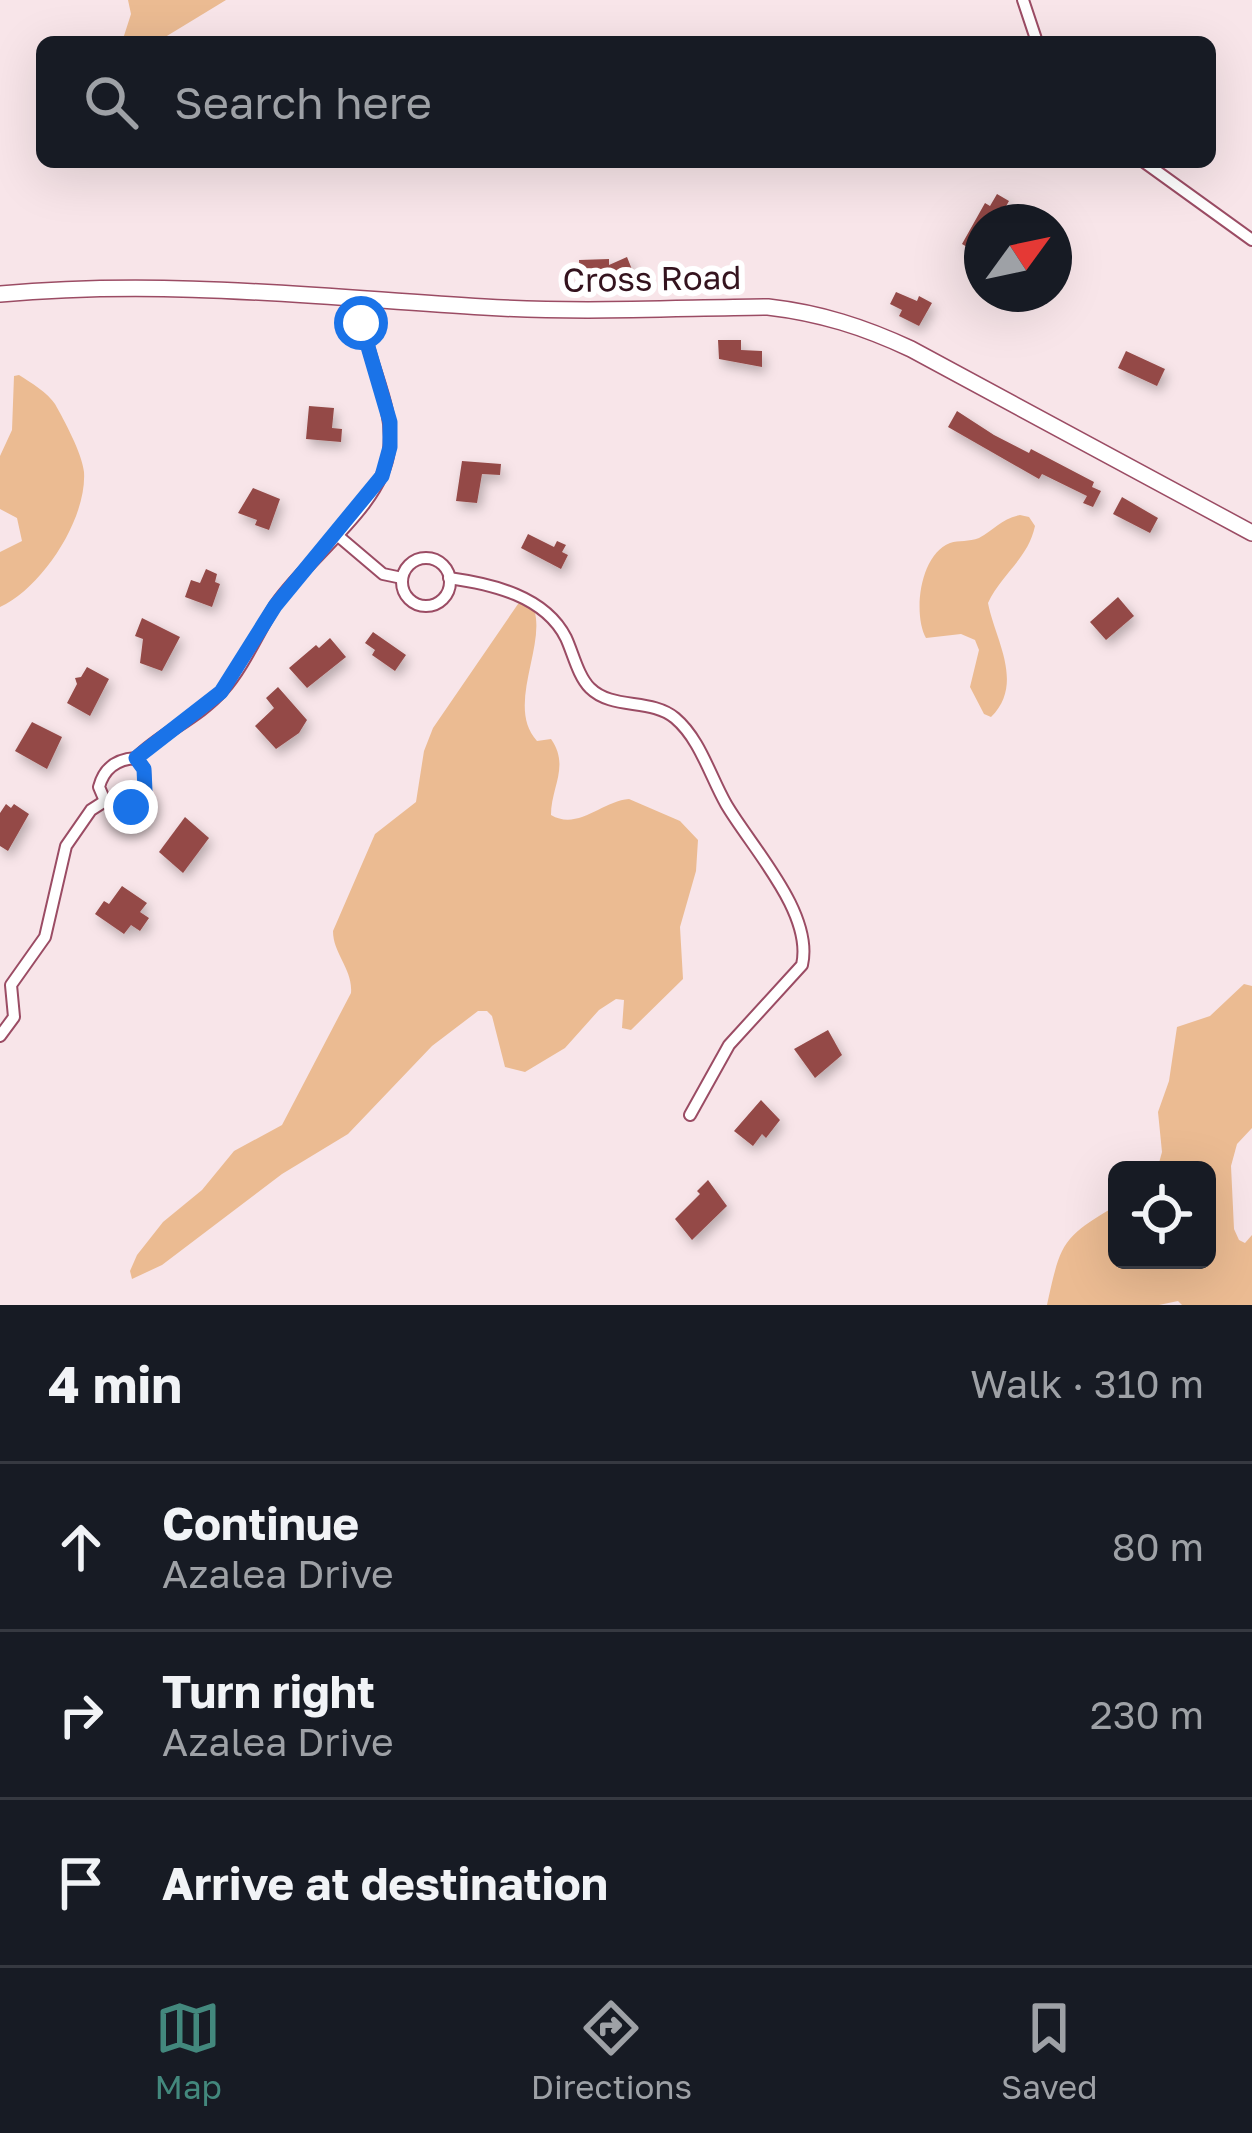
<!DOCTYPE html>
<meta charset="utf-8">
<style>
body{margin:0;font-family:"Golos Text",sans-serif;background:#20242c;color:#f1f3f6}
.controls{position:absolute;right:36px;bottom:36px;display:grid;overflow:hidden;border-radius:18px;box-shadow:0 12px 48px #0002}
.controls button{width:108px;height:108px;display:grid;place-items:center;padding:0;border:0;border-bottom:3px solid #363941;background:#171b24;color:#f1f3f6;font:60px sans-serif}
.compass{position:absolute;left:964px;top:204px;width:108px;height:108px;border-radius:50%;background:#171b24;box-shadow:0 12px 48px #0002;rotate:57deg}
.stop{position:absolute;width:36px;height:36px;margin:-27px;border:9px solid #1a73e8;border-radius:50%;background:#fff}
.stop.end{background:#1a73e8;border-color:#fff;box-shadow:0 3px 12px #0008}
.list{margin:0;padding:0;list-style:none}
h2{display:flex;justify-content:space-between;align-items:center;height:156px;margin:0;padding:0 48px;font-size:51px}
h2 small{font-size:39px;font-weight:400;color:#9ea1a6}
.list li{display:grid;grid-template-columns:78px 1fr auto;gap:36px;align-items:center;box-sizing:border-box;height:168px;padding:0 48px;border-top:3px solid #363941}
.list b{display:block;font-size:45px;white-space:nowrap}
.list p{margin:0;font-size:39px;white-space:nowrap;color:#9ea1a6}
.list em{font-size:39px;font-style:normal;color:#9ea1a6}
.icon{flex:none;width:66px;height:66px;fill:none;stroke:currentColor;stroke-width:2;stroke-linecap:round;stroke-linejoin:round}
.map{position:relative;flex:none;width:1252px;height:1305px;overflow:hidden}
.search{position:absolute;background:#171b24;box-shadow:0 12px 48px #0002;left:36px;right:36px;top:36px;height:132px;display:flex;align-items:center;gap:30px;box-sizing:border-box;padding:0 42px;border-radius:18px;color:#9ea1a6;font-size:45px}
.sheet{height:660px;background:#171b24}
nav{display:flex;justify-content:space-around;align-items:center;box-sizing:border-box;height:168px;border-top:3px solid #363941;background:#171b24;font-size:33px;color:#9ea1a6}
nav a{display:grid;justify-items:center;gap:6px}
nav .on{color:#43887d}
.map>svg:first-child{display:block}
.green{fill:#ebbb92}
.building{fill:#944947;filter:url(#shadow)}
.lines{fill:none;stroke-linecap:round;stroke-linejoin:round}
.street-casing{stroke:#9b4c64;stroke-width:14}
.secondary-casing{stroke:#9b4c64;stroke-width:18}
.street{stroke:#fff;stroke-width:10}
.secondary{stroke:#fff;stroke-width:15}
.route{stroke:#1a73e8;stroke-width:15}
.labels{text-anchor:middle;dominant-baseline:central;stroke-width:12;stroke-linejoin:round;paint-order:stroke}
.street-label{font-size:33px;fill:#34131e;stroke:#fff}
</style>
<div class="map">
<svg width="1252" height="1305" viewBox="0 0 1252 1305">
<defs>
<filter id="shadow"><feDropShadow dx="3.5" dy="6" stdDeviation="6" flood-color="#0004"/></filter>
</defs>
<rect width="100%" height="100%" fill="#f8e5e9"/>
<!-- green -->
<g class="green">
<path d="M128 0H226L157 42H122L131 14Z"/>
<path d="M19 375C30 382 48 393 55 404 64 420 82 453 84 472 87 519 42 588 0 607V552L22 541 17 518 0 509V456L12 430 14 376Z"/>
<path d="M1020 515 1029 517 1035 526C1028 559 1002 573 988 603 995 640 1025 683 991 717L984 714 970 687 979 650 975 640 961 634 926 638C913 615 919 555 950 543 959 540 969 542 979 538 994 530 1002 518 1020 515Z"/>
<path d="M528 598C556 633 502 703 537 741L551 739C570 766 551 787 551 815 578 831 602 801 629 799L680 821 698 840 696 871 680 927 683 979 631 1030 622 1028 624 1000 616 999 599 1010 565 1048 525 1072 505 1067 492 1016 487 1011H478L432 1046 348 1134 282 1174 162 1265 132 1279 130 1271 137 1255 163 1222 202 1190 234 1151 282 1125 351 993C353 969 333 954 333 931L375 834 416 802 424 751 433 728 518 604Z"/>
<path d="M1244 984 1252 986V1128L1237 1144 1231 1166 1234 1229 1239 1240 1245 1243 1252 1235V1305H1182L1178 1301 1159 1305H1047C1061 1241 1062 1238 1117 1205V1260H1207V1170H1157L1162 1152 1158 1112 1169 1081 1177 1027 1210 1016Z"/>
</g>
<!-- building -->
<g class="building">
<path d="M997 194 1009 201 997 222H982L979 254 962 244 985 203 990 206Z"/>
<path d="M627 257 633 272 621 277 580 279 579 260 609 259V265Z"/>
<path d="M896 292 917 301 919 296 932 303 919 326 899 316 902 310 890 304Z"/>
<path d="M718 340H741V350L762 351V367L719 359Z"/>
<path d="M1126 351 1165 369 1157 386 1118 368Z"/>
<path d="M309 406 334 408 332 428 342 429 341 442 306 439Z"/>
<path d="M957 411 994 435 1029 453 1031 449 1094 482 1092 487 1101 491 1093 507 1083 503 1087 496 1042 474 1039 479 948 427Z"/>
<path d="M462 461 501 464 500 475 482 474 477 503 456 501Z"/>
<path d="M253 488 280 499 269 530 255 525 257 520 238 513Z"/>
<path d="M1122 497 1158 518 1150 533 1113 514Z"/>
<path d="M528 534 554 547 557 541 566 545 562 552 568 555 561 569 521 548Z"/>
<path d="M206 569 217 574 215 582 220 584 212 607 185 597 191 580 200 583Z"/>
<path d="M1118 597 1134 616 1106 640 1090 622Z"/>
<path d="M142 618 180 637 162 671 140 663 143 639 135 636Z"/>
<path d="M373 632 406 655 395 671 372 655 375 650 365 643Z"/>
<path d="M330 638 346 657 307 688 289 668 316 645 319 648Z"/>
<path d="M87 667 109 679 90 716 67 703 77 684 75 678 81 677Z"/>
<path d="M278 687 307 720 299 733 276 749 255 726 274 708 266 698Z"/>
<path d="M32 722 62 737 47 769 15 751Z"/>
<path d="M6 804 11 808 14 804 29 814 8 851 0 846V813Z"/>
<path d="M185 817 209 838 183 873 159 852Z"/>
<path d="M122 886 147 903 140 912 149 918 140 931 131 925 124 934 95 914 104 901 109 904Z"/>
<path d="M828 1030 842 1055 815 1078 794 1049Z"/>
<path d="M761 1100 780 1120 766 1138 762 1134 753 1146 734 1131Z"/>
<path d="M708 1180 727 1206 692 1240 675 1219 700 1194 697 1191Z"/>
</g>
<g class="lines">
<defs>
<g id="street">
<path d="M1023 0 1037 42"/>
<path d="M1144 162 1252 240"/>
<path d="M337 535 383 574 402 578"/>
<circle cx="426" cy="582" r="24"/>
<path d="M449 578C492 584 545 596 566 638 573 653 578 676 590 688 612 710 651 698 675 718 700 739 710 776 726 804 751 847 814 913 802 965L729 1045 690 1115"/>
<path d="M136 758 144 769 145 791 131 807 114 808 105 801 99 787C104 768 117 759 136 758 162 732 199 718 223 690 245 665 258 632 276 604 307 558 383 506 389 450 396 398 358 352 363 299"/>
<path d="M0 1036 14 1017 11 985 45 937 66 846 91 810 105 801"/>
</g>
<path id="secondary" d="M0 294C167 279 318 297 484 307 579 313 674 308 768 307 820 313 864 327 911 349L1252 533"/>
</defs>
<!-- street casing -->
<use href="#street" class="street-casing"/>
<!-- secondary casing -->
<use href="#secondary" class="secondary-casing"/>
<!-- street -->
<use href="#street" class="street"/>
<!-- secondary -->
<use href="#secondary" class="secondary"/>
</g>
<g class="lines">
<!-- route -->
<path class="route" d="M131 807 145 791 144 769 136 758 221 692 275 606 382 476 390 447V422L361 323"/>
</g>
<g class="labels">
<!-- street labels -->
<g class="street-label">
<text transform="translate(652 278) rotate(-1)">Cross Road</text>
</g>
</g>
</svg>
<div class="controls">
<button><svg class="icon" aria-label="locate" viewBox="0 0 24 24"><circle cx="12" cy="12" r="6"/><path d="M12 2v4M12 18v4M2 12h4M18 12h4"/></svg></button>
</div>
<svg class="compass" viewBox="-18 -18 36 36"><path d="M0-13l5 13h-10z" fill="#e53935"/><path d="M0 13l5-13h-10z" fill="#9ea1a6"/></svg>
<div class="stop" style="left:361px;top:323px"></div>
<div class="stop end" style="left:131px;top:807px"></div>
<div class="search"><svg class="icon" aria-label="search" viewBox="0 0 24 24"><circle cx="10" cy="10" r="6"/><path d="M15 15l6 6"/></svg>Search here</div>
</div>
<section class="sheet">
<h2>4 min<small>Walk · 310 m</small></h2>
<ul class="list">
<li><svg class="icon" aria-label="ahead" viewBox="0 0 24 24"><path d="M12 20V5M6 11l6-6 6 6"/></svg><div><b>Continue</b><p>Azalea Drive</p></div><em>80 m</em></li>
<li><svg class="icon" aria-label="right" viewBox="0 0 24 24"><path d="M7 20v-9h11M14 6l5 5-5 5"/></svg><div><b>Turn right</b><p>Azalea Drive</p></div><em>230 m</em></li>
<li><svg class="icon" aria-label="arrive" viewBox="0 0 24 24"><path d="M6 21V4h12l-3 4 3 4H6"/></svg><div><b>Arrive at destination</b></div></li>
</ul>
</section>
<nav>
<a class="on"><svg class="icon" aria-label="map" viewBox="0 0 24 24"><path d="M3 6l6-2 6 2 6-2v14l-6 2-6-2-6 2zM9 4v14M15 6v14"/></svg>Map</a>
<a><svg class="icon" aria-label="directions" viewBox="0 0 24 24"><path d="M12 3l9 9-9 9-9-9zM9 14v-3h6M13 9l2 2-2 2"/></svg>Directions</a>
<a><svg class="icon" aria-label="saved" viewBox="0 0 24 24"><path d="M7 4h10v16l-5-4-5 4z"/></svg>Saved</a>
</nav>
